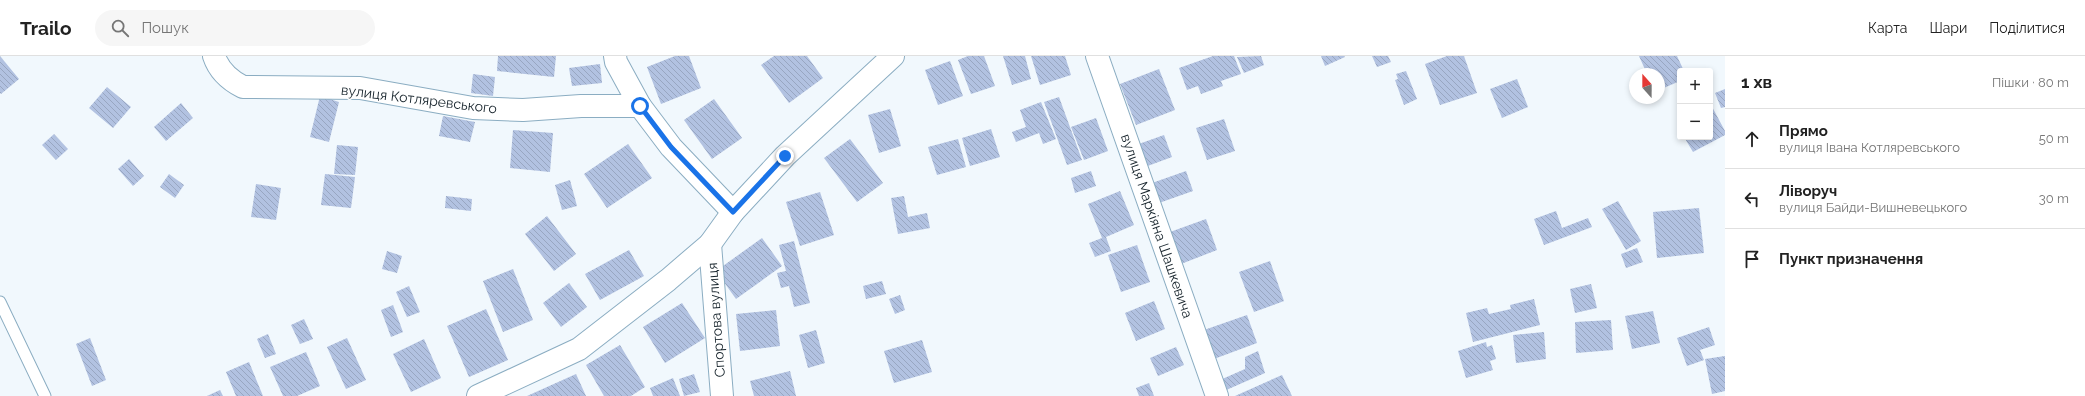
<!DOCTYPE html>
<html lang="uk">
<meta charset="utf-8">
<style>
body{margin:0;font-family:Raleway,sans-serif;background:#f6f6f6;color:#222}
.controls{position:absolute;right:12px;top:12px;display:grid;overflow:hidden;border-radius:4px;box-shadow:0 2px 6px #0003}
.controls button{width:36px;height:36px;display:grid;place-items:center;padding:0;border:0;border-bottom:1px solid #e0e0e0;background:#fff;color:#222;font:20px sans-serif}
.compass{position:absolute;left:1629px;top:12px;width:36px;height:36px;border-radius:50%;background:#fff;box-shadow:0 2px 6px #0003;rotate:339deg}
.stop{position:absolute;width:12px;height:12px;margin:-9px;border:3px solid #1a73e8;border-radius:50%;background:#fff}
.stop.end{background:#1a73e8;border-color:#fff;box-shadow:0 1px 4px #0008}
.list{margin:0;padding:0;list-style:none}
h2{display:flex;justify-content:space-between;align-items:center;height:52px;margin:0;padding:0 16px;font-size:17px}
h2 small{font-size:13px;font-weight:400;color:#767676}
.list li{display:grid;grid-template-columns:26px 1fr auto;gap:12px;align-items:center;box-sizing:border-box;height:60px;padding:0 16px;border-top:1px solid #e0e0e0}
.list b{display:block;font-size:15px;white-space:nowrap}
.list p{margin:0;font-size:13px;white-space:nowrap;color:#767676}
.list em{font-size:13px;font-style:normal;color:#767676}
.icon{flex:none;width:22px;height:22px;fill:none;stroke:currentColor;stroke-width:2;stroke-linecap:round;stroke-linejoin:round}
.map{position:relative;flex:none;width:1725px;height:340px;overflow:hidden}
header{display:flex;align-items:center;gap:24px;box-sizing:border-box;height:56px;padding:0 20px;background:#fff;border-bottom:1px solid #e0e0e0}
header strong{font-size:19px}
nav{display:flex;gap:22px;margin-inline-start:auto;font-size:14px}
.search{width:280px;height:36px;background:#f6f6f6;display:flex;align-items:center;gap:10px;box-sizing:border-box;padding:0 14px;border-radius:22px;color:#767676;font-size:15px}
main{display:flex}
aside{flex:1;background:#fff}
.map>svg:first-child{display:block}
.building{fill:url(#building-back-hatch)}
.lines{fill:none;stroke-linecap:round;stroke-linejoin:round}
.lane-casing{stroke:#8badc2;stroke-width:13}
.street-casing{stroke:#8badc2;stroke-width:24}
.lane{stroke:#fff;stroke-width:11}
.street{stroke:#fff;stroke-width:22}
.route{stroke:#1a73e8;stroke-width:5}
.labels{text-anchor:middle;dominant-baseline:central;stroke-width:3;stroke-linejoin:round;paint-order:stroke}
.street-label{font-size:14px;fill:#15222a;stroke:#fff}
</style>
<header>
<strong>Trailo</strong>
<div class="search"><svg class="icon" aria-label="search" viewBox="0 0 24 24"><circle cx="10" cy="10" r="6"/><path d="M15 15l6 6"/></svg>Пошук</div>
<nav><a>Карта</a><a>Шари</a><a>Поділитися</a></nav>
</header>
<main>
<div class="map">
<svg width="1725" height="340" viewBox="0 0 1725 340">
<defs>
<pattern id="building-back-hatch" width="6" height="6" patternUnits="userSpaceOnUse"><rect width="6" height="6" fill="#b2c2e1"/><path d="M-1 5l2 2M0 0l6 6M5-1l2 2" fill="none" stroke="#98a6c1"/></pattern>
</defs>
<rect width="100%" height="100%" fill="#f1f8fd"/>
<!-- building -->
<g class="building">
<path d="M0 0 19 23 1 38 0 37Z"/>
<path d="M498 0H556L554 21 497 15Z"/>
<path d="M675 0H689L701 32 661 48 647 11Z"/>
<path d="M774 0H807L823 22 789 47 761 9Z"/>
<path d="M968 0H984L995 30 971 38 958 4Z"/>
<path d="M1003 0H1025L1031 23 1012 29Z"/>
<path d="M1031 0H1065L1071 19 1040 29Z"/>
<path d="M1213 0H1234L1241 18 1221 25 1223 30 1201 38 1198 30 1187 34 1179 12Z"/>
<path d="M1261 0 1264 9 1244 17 1237 1Z"/>
<path d="M1321 0H1344L1345 1 1325 10Z"/>
<path d="M1372 0H1388L1391 6 1377 11Z"/>
<path d="M1447 0H1464L1477 37 1440 49 1425 8Z"/>
<path d="M1639 0H1677L1684 15H1680V25L1659 34V18H1647Z"/>
<path d="M950 5 963 40 938 49 925 14Z"/>
<path d="M600 8 602 27 572 30 569 12Z"/>
<path d="M1159 13 1175 54 1136 69 1120 28Z"/>
<path d="M1406 15 1417 43 1404 49 1395 24 1398 23 1396 18Z"/>
<path d="M473 18 495 21 493 40 471 37Z"/>
<path d="M1517 23 1528 51 1502 62 1490 33Z"/>
<path d="M107 31 131 51 113 72 89 52Z"/>
<path d="M1725 33V51L1721 52 1715 37Z"/>
<path d="M320 40 339 46 329 86 310 81Z"/>
<path d="M1059 41 1082 104 1067 109 1044 46Z"/>
<path d="M714 43 742 82 712 103 684 64Z"/>
<path d="M1041 46 1056 83 1043 88 1039 77 1016 86 1012 76 1026 71 1020 54Z"/>
<path d="M181 47 193 62 166 85 154 71Z"/>
<path d="M1710 47 1725 75V79L1693 96 1684 81H1710Z"/>
<path d="M890 53 901 90 879 97 868 59Z"/>
<path d="M443 60 475 66 470 86 439 80Z"/>
<path d="M1096 62 1108 95 1084 104 1071 71Z"/>
<path d="M1224 63 1235 95 1207 104 1196 72Z"/>
<path d="M991 73 1000 101 970 110 962 82Z"/>
<path d="M513 74 553 77 550 116 510 112Z"/>
<path d="M54 78 68 93 56 104 42 89Z"/>
<path d="M1164 79 1172 101 1145 111 1136 89Z"/>
<path d="M850 83 883 127 857 146 824 102Z"/>
<path d="M958 83 966 111 937 119 928 91Z"/>
<path d="M628 88 652 122 607 152 584 118Z"/>
<path d="M337 89 358 91 355 119 334 118Z"/>
<path d="M129 103 144 120 133 130 118 113Z"/>
<path d="M1091 115 1096 130 1075 137 1071 122Z"/>
<path d="M1186 115 1193 135 1159 147 1152 127Z"/>
<path d="M169 118 184 129 175 142 160 131Z"/>
<path d="M325 118 355 121 351 152 321 149Z"/>
<path d="M570 124 577 150 562 154 555 129Z"/>
<path d="M256 128 281 132 276 164 251 161Z"/>
<path d="M1120 135 1134 169 1106 181 1111 195 1095 201 1089 187 1102 182 1088 148Z"/>
<path d="M820 136 834 179 800 190 786 146Z"/>
<path d="M446 140 472 143 471 155 445 152Z"/>
<path d="M904 140 908 161 927 157 930 172 898 178 891 142Z"/>
<path d="M1618 145 1641 185 1626 194 1602 153Z"/>
<path d="M1699 152 1704 197 1657 202 1653 156Z"/>
<path d="M1556 155 1562 172 1588 162 1592 171 1544 189 1534 163Z"/>
<path d="M547 160 576 198 554 215 525 178Z"/>
<path d="M1206 163 1217 194 1181 208 1170 176Z"/>
<path d="M762 182 782 210 736 243 716 215Z"/>
<path d="M794 185 810 247 794 251 789 230 781 232 777 217 786 215 779 189Z"/>
<path d="M1137 189 1150 226 1121 236 1108 199Z"/>
<path d="M1637 192 1643 206 1626 212 1621 198Z"/>
<path d="M629 194 644 220 600 244 585 218Z"/>
<path d="M387 195 402 200 397 217 382 213Z"/>
<path d="M1270 205 1284 245 1254 256 1239 216Z"/>
<path d="M513 213 533 264 503 276 483 225Z"/>
<path d="M882 225 886 238 866 243 863 230Z"/>
<path d="M569 227 587 251 561 271 543 247Z"/>
<path d="M1591 228 1597 252 1575 257 1570 233Z"/>
<path d="M409 230 420 256 407 261 396 236Z"/>
<path d="M900 239 905 254 895 258 889 243Z"/>
<path d="M1534 243 1540 269 1473 286 1466 257 1487 252 1489 258 1511 253 1510 249Z"/>
<path d="M1154 245 1165 273 1136 285 1125 257Z"/>
<path d="M682 247 705 282 665 307 643 271Z"/>
<path d="M393 249 403 276 391 281 381 254Z"/>
<path d="M486 253 508 304 469 321 447 270Z"/>
<path d="M776 254 780 290 740 295 736 258Z"/>
<path d="M1653 255 1660 287 1632 293 1625 260Z"/>
<path d="M1247 259 1257 287 1214 303 1204 274Z"/>
<path d="M304 263 313 283 300 288 291 269Z"/>
<path d="M1611 264 1613 294 1576 297 1575 266Z"/>
<path d="M1709 271 1715 289 1700 294 1704 304 1687 310 1677 282Z"/>
<path d="M816 274 825 307 808 312 799 279Z"/>
<path d="M1544 276 1546 303 1516 307 1513 279Z"/>
<path d="M268 278 276 298 265 302 257 283Z"/>
<path d="M90 282 106 324 92 330 76 288Z"/>
<path d="M347 282 366 324 346 333 327 291Z"/>
<path d="M424 283 441 322 411 336 393 298Z"/>
<path d="M922 284 932 316 894 327 884 295Z"/>
<path d="M1486 286 1487 291 1492 289 1496 303 1490 305 1493 314 1466 322 1458 295Z"/>
<path d="M620 289 645 331 631 340H604L586 309Z"/>
<path d="M1176 291 1184 309 1158 320 1150 302Z"/>
<path d="M1258 295 1265 317 1224 335 1220 324 1245 313V301Z"/>
<path d="M306 296 320 330 297 340H283L270 311Z"/>
<path d="M1725 300V335L1712 338 1705 303Z"/>
<path d="M249 306 263 340H236L226 316Z"/>
<path d="M790 315 796 340H754L750 325Z"/>
<path d="M576 318 586 340H527Z"/>
<path d="M694 318 700 336 684 340 679 323Z"/>
<path d="M1282 319 1292 340H1235Z"/>
<path d="M673 322 680 340H653L650 332Z"/>
<path d="M1149 327 1154 340H1139L1136 332Z"/>
<path d="M220 334 223 340H207Z"/>
</g>
<g class="lines">
<defs>
<path id="lane" d="M0 246 45 340"/>
<g id="street">
<path d="M214 0C219 15 229 24 243 31L360 32 473 52 523 54 581 50H640"/>
<path d="M615 0 616 6 640 50 671 91 733 156"/>
<path d="M1097 0 1217 340"/>
<path d="M710 188 722 340"/>
<path d="M478 340 579 293 668 224 710 188 733 156 785 100 893 0"/>
</g>
</defs>
<!-- lane casing -->
<use href="#lane" class="lane-casing"/>
<!-- street casing -->
<use href="#street" class="street-casing"/>
<!-- lane -->
<use href="#lane" class="lane"/>
<!-- street -->
<use href="#street" class="street"/>
</g>
<g class="lines">
<!-- route -->
<path class="route" d="M640 50 671 91 733 156 785 100"/>
</g>
<g class="labels">
<!-- street labels -->
<g class="street-label">
<text transform="translate(419 43) rotate(7)">вулиця Котляревського</text>
<text transform="translate(1157 170) rotate(71)">вулиця Маркіяна Шашкевича</text>
<text transform="translate(716 264) rotate(-94)">Спортова вулиця</text>
</g>
</g>
</svg>
<div class="controls">
<button>+</button>
<button>−</button>
</div>
<svg class="compass" viewBox="-18 -18 36 36"><path d="M0-13l5 13h-10z" fill="#e53935"/><path d="M0 13l5-13h-10z" fill="#767676"/></svg>
<div class="stop" style="left:640px;top:50px"></div>
<div class="stop end" style="left:785px;top:100px"></div>
</div>
<aside>
<h2>1 хв<small>Пішки · 80 m</small></h2>
<ul class="list">
<li><svg class="icon" aria-label="ahead" viewBox="0 0 24 24"><path d="M12 20V5M6 11l6-6 6 6"/></svg><div><b>Прямо</b><p>вулиця Івана Котляревського</p></div><em>50 m</em></li>
<li><svg class="icon" aria-label="left" viewBox="0 0 24 24"><path d="M17 20v-9H6M10 6l-5 5 5 5"/></svg><div><b>Ліворуч</b><p>вулиця Байди-Вишневецького</p></div><em>30 m</em></li>
<li><svg class="icon" aria-label="arrive" viewBox="0 0 24 24"><path d="M6 21V4h12l-3 4 3 4H6"/></svg><div><b>Пункт призначення</b></div></li>
</ul>
</aside>
</main>
